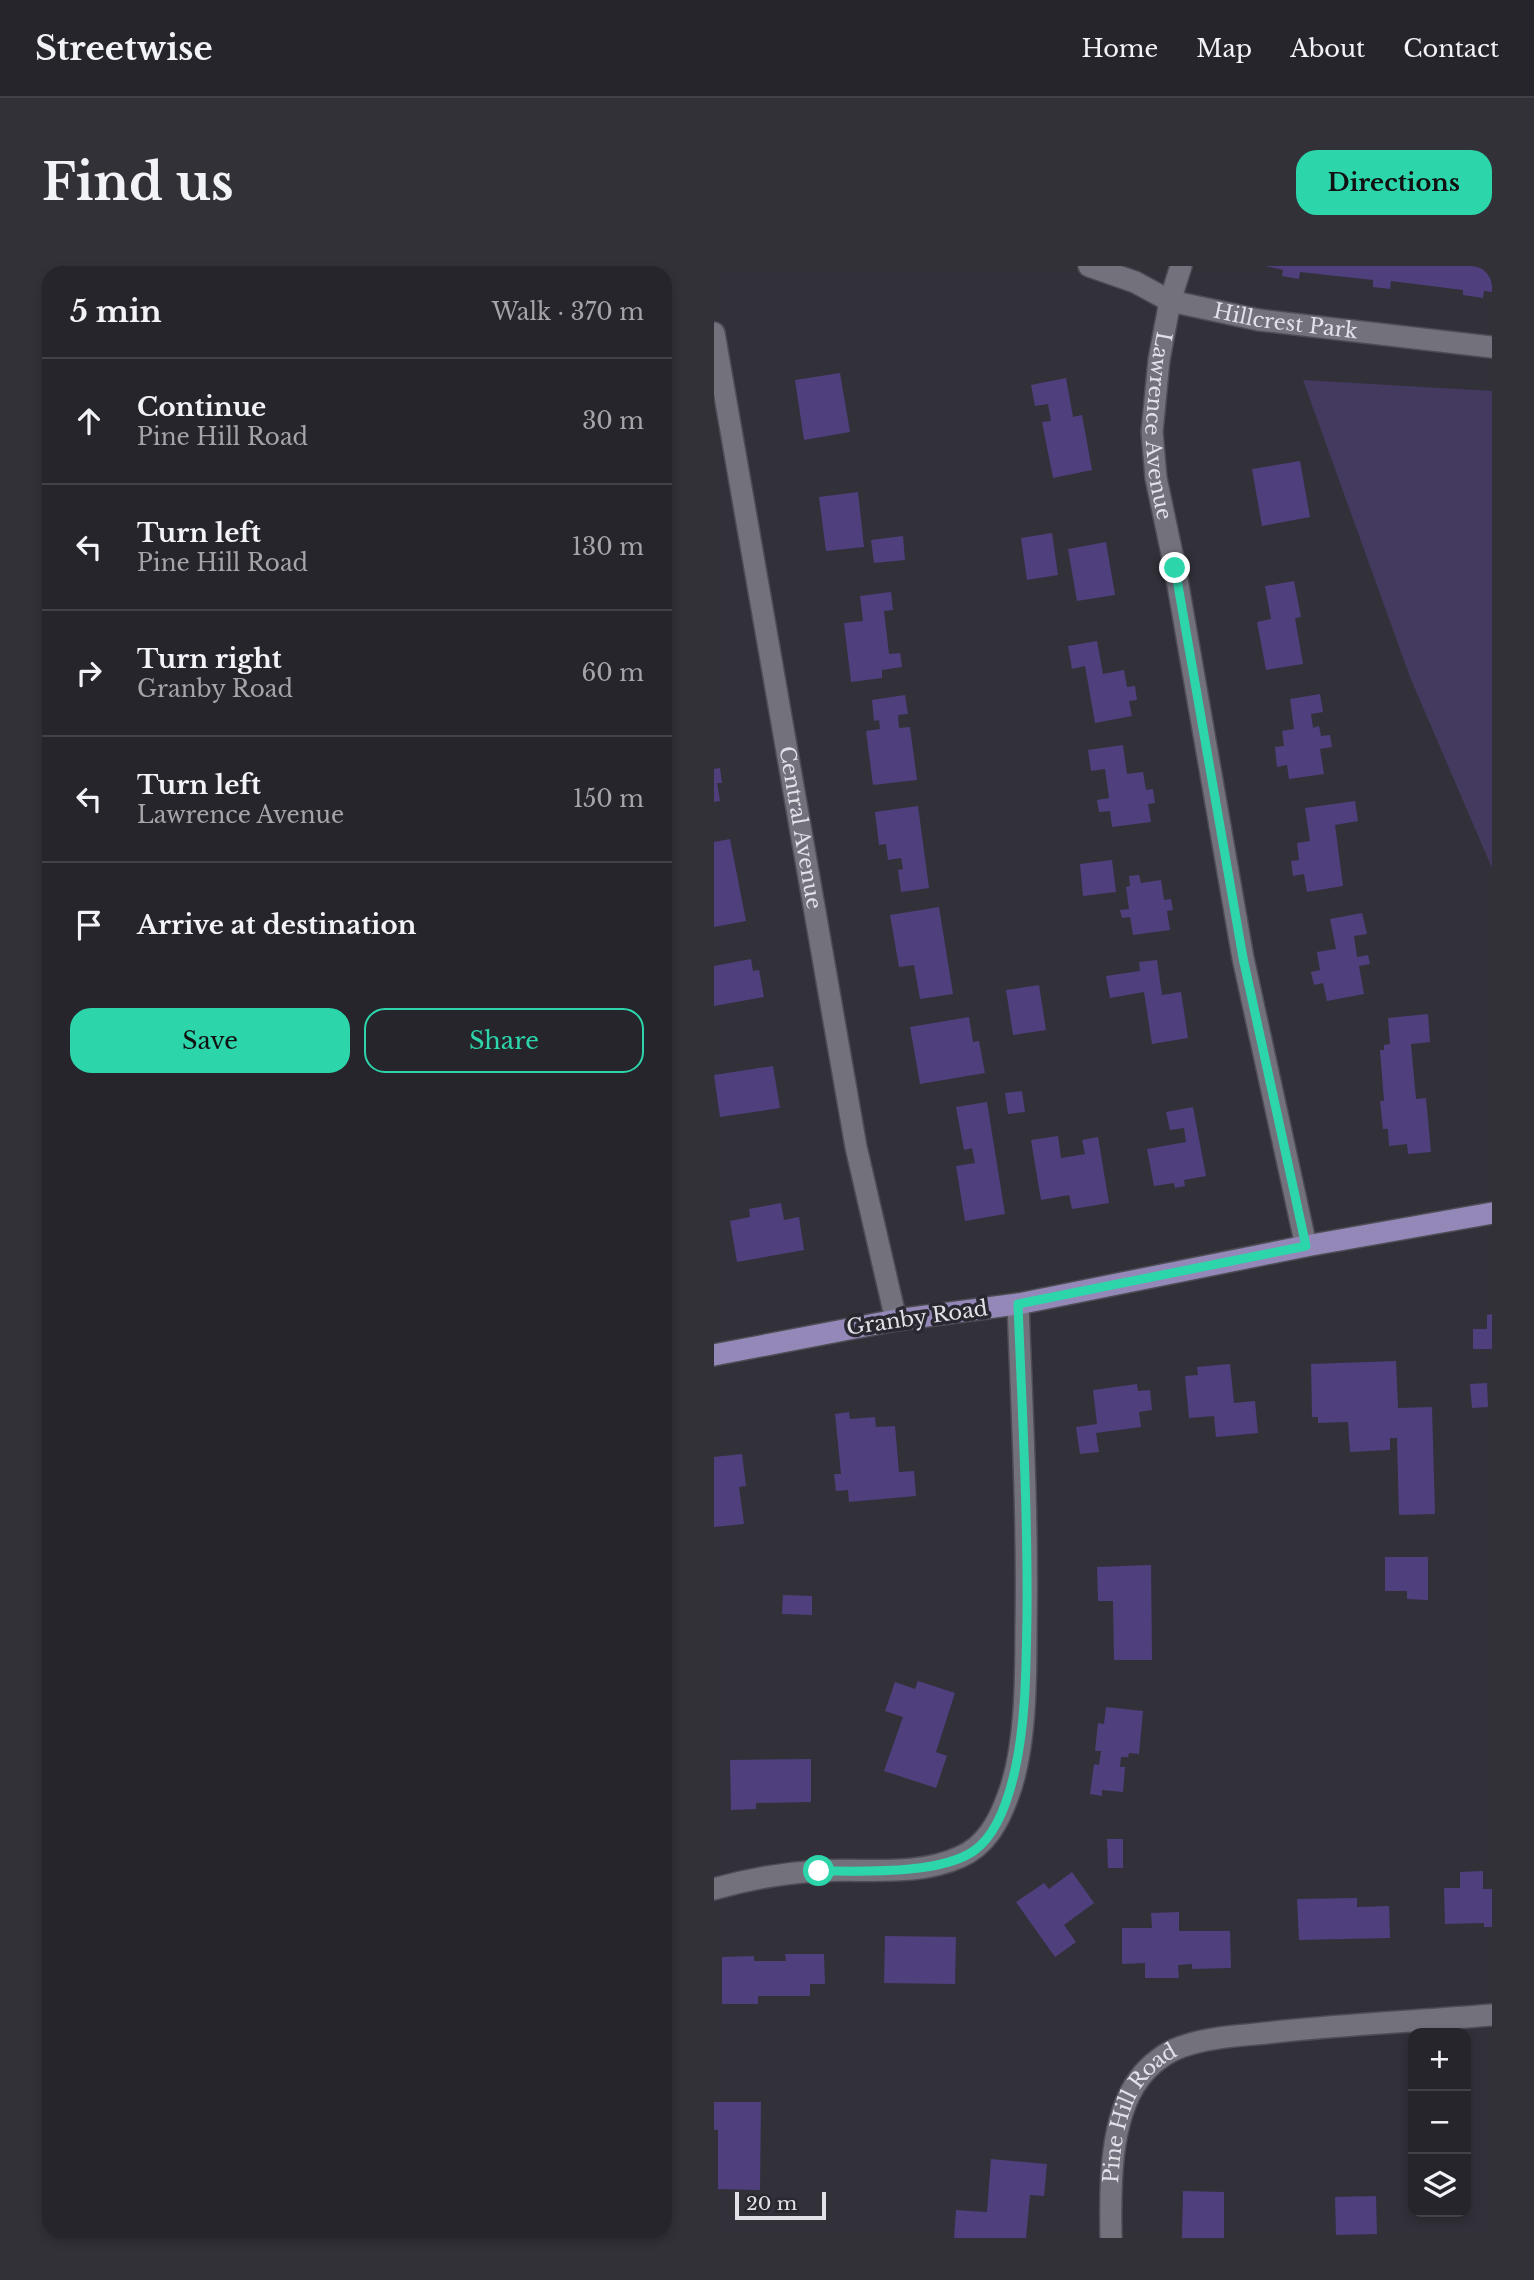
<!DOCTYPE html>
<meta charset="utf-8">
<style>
body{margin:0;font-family:"Libre Baskerville",serif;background:#323138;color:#f1f3f6}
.controls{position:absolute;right:21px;bottom:21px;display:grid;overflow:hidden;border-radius:14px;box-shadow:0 4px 10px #0003}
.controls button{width:63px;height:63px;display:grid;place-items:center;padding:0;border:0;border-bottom:2px solid #424248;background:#26252c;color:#f1f3f6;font:35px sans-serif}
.scale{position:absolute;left:21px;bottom:18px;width:91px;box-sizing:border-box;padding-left:7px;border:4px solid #e2e1e7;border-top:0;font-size:19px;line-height:24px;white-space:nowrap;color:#e2e1e7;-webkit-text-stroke:5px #292730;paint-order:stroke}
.stop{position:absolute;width:21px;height:21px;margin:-16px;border:5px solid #2dd5ab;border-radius:50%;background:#fff}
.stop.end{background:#2dd5ab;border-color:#fff;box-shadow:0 2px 7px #0008}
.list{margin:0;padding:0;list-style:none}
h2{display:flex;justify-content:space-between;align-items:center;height:91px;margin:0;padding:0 28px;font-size:30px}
h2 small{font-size:23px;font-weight:400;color:#a4a5a9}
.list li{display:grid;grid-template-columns:46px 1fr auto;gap:21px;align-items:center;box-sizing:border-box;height:126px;padding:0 28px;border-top:2px solid #424248}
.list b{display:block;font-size:26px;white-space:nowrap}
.list p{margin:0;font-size:23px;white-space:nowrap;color:#a4a5a9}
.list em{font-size:23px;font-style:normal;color:#a4a5a9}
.actions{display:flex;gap:14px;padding:21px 28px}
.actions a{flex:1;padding:16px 0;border:2px solid #2dd5ab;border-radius:21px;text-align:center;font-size:24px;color:#2dd5ab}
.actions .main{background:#2dd5ab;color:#111}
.icon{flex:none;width:38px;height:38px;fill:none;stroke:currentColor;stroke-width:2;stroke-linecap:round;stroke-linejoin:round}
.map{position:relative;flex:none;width:778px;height:1972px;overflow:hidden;border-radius:21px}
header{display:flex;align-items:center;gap:42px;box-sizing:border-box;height:98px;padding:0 35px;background:#26252c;border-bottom:2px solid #424248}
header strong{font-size:33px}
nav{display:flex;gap:38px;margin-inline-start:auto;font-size:24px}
.intro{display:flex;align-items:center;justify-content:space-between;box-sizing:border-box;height:168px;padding:0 42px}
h1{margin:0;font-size:49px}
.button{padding:18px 32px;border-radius:21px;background:#2dd5ab;color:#111;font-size:24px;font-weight:700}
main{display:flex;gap:42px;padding:0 42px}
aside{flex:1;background:#26252c;border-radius:21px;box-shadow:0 4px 10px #0003}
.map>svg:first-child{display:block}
.green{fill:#443a60}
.building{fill:#503f7d}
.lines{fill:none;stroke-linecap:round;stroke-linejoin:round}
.minor-casing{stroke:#4e4c54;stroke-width:24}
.major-casing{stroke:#4e4c54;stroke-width:24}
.minor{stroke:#73717c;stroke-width:21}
.major{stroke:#9388b8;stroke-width:21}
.route{stroke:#2dd5ab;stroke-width:9}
.labels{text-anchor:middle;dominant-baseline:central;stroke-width:7;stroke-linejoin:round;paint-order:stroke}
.street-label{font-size:21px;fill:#e2e1e7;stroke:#292730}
</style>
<header>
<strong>Streetwise</strong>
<nav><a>Home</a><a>Map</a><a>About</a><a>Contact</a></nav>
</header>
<div class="intro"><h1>Find us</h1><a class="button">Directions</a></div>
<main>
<aside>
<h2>5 min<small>Walk · 370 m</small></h2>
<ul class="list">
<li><svg class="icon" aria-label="ahead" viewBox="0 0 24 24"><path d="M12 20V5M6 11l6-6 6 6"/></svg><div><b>Continue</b><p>Pine Hill Road</p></div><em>30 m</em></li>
<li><svg class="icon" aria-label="left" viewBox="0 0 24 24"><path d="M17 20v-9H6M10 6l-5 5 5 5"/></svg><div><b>Turn left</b><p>Pine Hill Road</p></div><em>130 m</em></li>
<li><svg class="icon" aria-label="right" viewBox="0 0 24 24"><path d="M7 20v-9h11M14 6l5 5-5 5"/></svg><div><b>Turn right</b><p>Granby Road</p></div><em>60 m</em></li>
<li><svg class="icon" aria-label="left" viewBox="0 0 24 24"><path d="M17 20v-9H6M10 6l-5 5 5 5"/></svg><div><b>Turn left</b><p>Lawrence Avenue</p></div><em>150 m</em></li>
<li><svg class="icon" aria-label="arrive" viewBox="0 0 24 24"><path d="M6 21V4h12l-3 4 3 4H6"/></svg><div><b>Arrive at destination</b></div></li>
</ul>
<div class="actions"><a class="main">Save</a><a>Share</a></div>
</aside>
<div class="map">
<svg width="778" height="1972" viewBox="0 0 778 1972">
<rect width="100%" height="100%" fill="#32313a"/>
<!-- green -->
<path class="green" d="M589 114 778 125V602L696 411Z"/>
<!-- building -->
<g class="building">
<path d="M551 0H778V26L770 25 769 32 749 29V24L677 15 676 23 659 21V14L586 6 585 13 568 10 569 4Z"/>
<path d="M126 107 136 166 90 174 81 114Z"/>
<path d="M352 112 359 151 368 149 378 204 339 212 328 156 337 155 334 138 321 140 317 119Z"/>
<path d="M586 195 596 251 548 260 538 203Z"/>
<path d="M144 226 150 281 112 285 105 231Z"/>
<path d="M338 267 344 309 313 314 307 272Z"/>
<path d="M189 270 191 294 160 297 157 274Z"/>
<path d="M392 276 401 329 363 335 354 283Z"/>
<path d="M580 315 587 351 581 352 589 398 552 404 543 356 557 353 551 320Z"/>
<path d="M177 326 179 344 170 345 175 388 186 387 188 401 168 404V412L137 416 130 357 149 355 146 330Z"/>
<path d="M383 375 389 408 410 404 413 421 421 420 423 434 415 435 418 450 381 457 371 400 358 403 354 380Z"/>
<path d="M606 428 609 446 597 448 599 462 605 460 607 470 616 469 618 481 606 483 610 508 575 513 573 499 563 501 561 481 570 480 568 465 580 463 576 433Z"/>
<path d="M191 429 194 448 184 449 185 462 196 461 203 514 159 519 152 465 166 463 165 454 160 455 158 434Z"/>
<path d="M409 479 413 508 429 506 432 524 439 523 441 537 434 538 437 556 398 561 396 545 385 546 383 534 395 532 391 503 377 505 374 484Z"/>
<path d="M6 502 8 517H3L6 535 0 536V503Z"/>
<path d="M641 535 644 555 621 559 629 620 593 626 590 608 579 610 577 595 585 594 583 577 596 575 591 542Z"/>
<path d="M204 540 215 622 187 626 184 604 189 603 187 592 174 594 172 578 165 579 161 546Z"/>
<path d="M16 573 32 655 0 661V576Z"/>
<path d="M398 594 402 626 369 630 366 598Z"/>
<path d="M425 609 427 617 447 614 450 634 457 633 459 644 453 645 456 664 419 669 416 651 408 652 406 644 415 643 412 621 416 620 415 610Z"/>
<path d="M225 641 239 728 206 733 200 699 185 701 176 649Z"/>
<path d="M648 647 653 668 640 670 643 691 654 689 656 698 645 700 650 728 613 735 609 717 600 719 597 706 606 704 603 686 622 683 616 653Z"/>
<path d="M37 693 39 705 45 704 50 731 0 740V700Z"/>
<path d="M443 694 448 729 467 726 474 772 438 778 430 726 396 732 392 710 426 705 425 696Z"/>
<path d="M325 719 332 764 299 769 292 724Z"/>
<path d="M714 748 716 776 697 778 702 833 712 832 717 886 694 888 693 878 675 880 674 863H669L666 835H670L666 784H670V779L676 778 674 752Z"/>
<path d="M255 751 259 776 265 775 271 807 206 818 196 761Z"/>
<path d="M59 800 66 842 6 851 0 809Z"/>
<path d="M308 825 311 846 294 848 291 827Z"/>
<path d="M273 836 291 948 251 955 242 900 261 897 258 882 250 884 242 841Z"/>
<path d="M479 841 492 910 470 914 471 920 461 922 460 917 440 920 433 883 472 876 470 862 456 864 452 846Z"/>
<path d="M344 870 347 892 371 888 368 874 384 871 395 937 358 943 355 929 327 934 317 874Z"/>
<path d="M67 937 70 954 85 951 90 984 23 996 16 955 36 951 35 943Z"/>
<path d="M778 1048V1083H759V1063H773V1049Z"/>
<path d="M682 1095 684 1142 718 1141 721 1248 685 1249 683 1172H676V1184L636 1186 634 1156 604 1157V1151H598L597 1098Z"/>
<path d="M516 1098 520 1137 541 1135 544 1167 502 1171 500 1150 475 1152 471 1110 484 1109 483 1101Z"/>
<path d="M773 1117 774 1141 758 1142 756 1118Z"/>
<path d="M423 1118 424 1125 436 1124 438 1144 425 1146 427 1161 382 1167 385 1186 366 1188 362 1161 383 1158 379 1124Z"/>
<path d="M135 1146 136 1153 161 1151 162 1161 181 1160 185 1206 200 1205 202 1230 135 1236 134 1224 122 1225 120 1208H127L121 1148Z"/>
<path d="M28 1188 32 1220 25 1221 30 1258 0 1261V1191Z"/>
<path d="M671 1291H714V1334L693 1333V1325H671Z"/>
<path d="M437 1299 438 1394H400L399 1335H384L383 1301Z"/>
<path d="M69 1329 98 1330V1349L68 1348Z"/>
<path d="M204 1415 241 1427 222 1486 233 1490 222 1522 170 1505 189 1451 171 1445 181 1416 201 1423Z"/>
<path d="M392 1441 429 1445 425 1488 415 1487 414 1491H407L406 1501H411L409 1526 388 1524V1530L376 1528 380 1498 385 1499 387 1485H381L384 1457 390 1458Z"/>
<path d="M97 1493V1536L42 1537V1543L17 1544 16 1494Z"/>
<path d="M393 1573H409V1602H394Z"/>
<path d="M769 1605V1623H778V1661H770V1657L731 1658 730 1622H746V1606Z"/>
<path d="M358 1606 380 1637 350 1659 362 1676 341 1691 302 1636 330 1617 335 1623Z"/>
<path d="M643 1632V1641L675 1640 676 1672 585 1674 583 1633Z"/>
<path d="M465 1646V1665H516L517 1702 478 1703V1698L464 1699 465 1712H431V1697L408 1698V1662H438L437 1647Z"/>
<path d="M171 1670 242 1671 241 1718 170 1717Z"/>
<path d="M71 1688H110L111 1718H96V1730H44V1738H8V1691L40 1690V1695H72Z"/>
<path d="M0 1836H47L46 1924 4 1923V1864H0Z"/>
<path d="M277 1893 333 1898 330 1930 316 1929 312 1972H240L242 1944 273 1946Z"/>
<path d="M469 1925 510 1926V1972H468Z"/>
<path d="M662 1930 663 1968 622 1969 621 1931Z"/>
</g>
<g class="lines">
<defs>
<g id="minor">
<path id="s1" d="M375 0 421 16 456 35 545 54 778 81"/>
<path id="s2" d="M467 0 456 35 445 94 438 166 442 212 461 302 529 692 592 980"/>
<path id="s3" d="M0 67 142 881 182 1054"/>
<path d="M0 1623C34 1613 70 1607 105 1605 152 1602 202 1611 246 1591 272 1580 285 1555 294 1530 312 1483 312 1413 312 1362 314 1254 308 1146 304 1038"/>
<path id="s4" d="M397 1972C396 1924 395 1853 425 1813 435 1799 452 1786 467 1781 497 1770 530 1770 561 1766 633 1758 706 1755 778 1749"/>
</g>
<path id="major" d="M0 1089 182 1054 304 1038 592 980 778 947"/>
</defs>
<!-- minor casing -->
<use href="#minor" class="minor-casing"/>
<!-- major casing -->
<use href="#major" class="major-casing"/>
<!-- minor -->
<use href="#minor" class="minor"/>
<!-- major -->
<use href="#major" class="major"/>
</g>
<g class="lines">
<!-- route -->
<path class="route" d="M105 1605C147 1605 227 1609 261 1584 284 1567 295 1531 301 1504 312 1455 312 1401 313 1351 314 1247 308 1142 304 1038L592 980 529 692 461 302"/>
</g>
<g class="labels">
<!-- street labels -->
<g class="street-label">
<text stroke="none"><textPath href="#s1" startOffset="206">Hillcrest Park</textPath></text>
<text stroke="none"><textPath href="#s2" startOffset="163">Lawrence Avenue</textPath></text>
<text stroke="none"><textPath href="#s3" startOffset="502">Central Avenue</textPath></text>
<text transform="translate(203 1052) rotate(-8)">Granby Road</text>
<text stroke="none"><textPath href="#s4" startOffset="133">Pine Hill Road</textPath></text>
</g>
</g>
</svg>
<div class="controls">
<button>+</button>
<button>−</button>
<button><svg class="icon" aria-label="layers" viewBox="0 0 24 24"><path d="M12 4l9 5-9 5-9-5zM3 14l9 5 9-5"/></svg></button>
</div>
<div class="scale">20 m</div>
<div class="stop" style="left:105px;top:1605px"></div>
<div class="stop end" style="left:461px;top:302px"></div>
</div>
</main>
